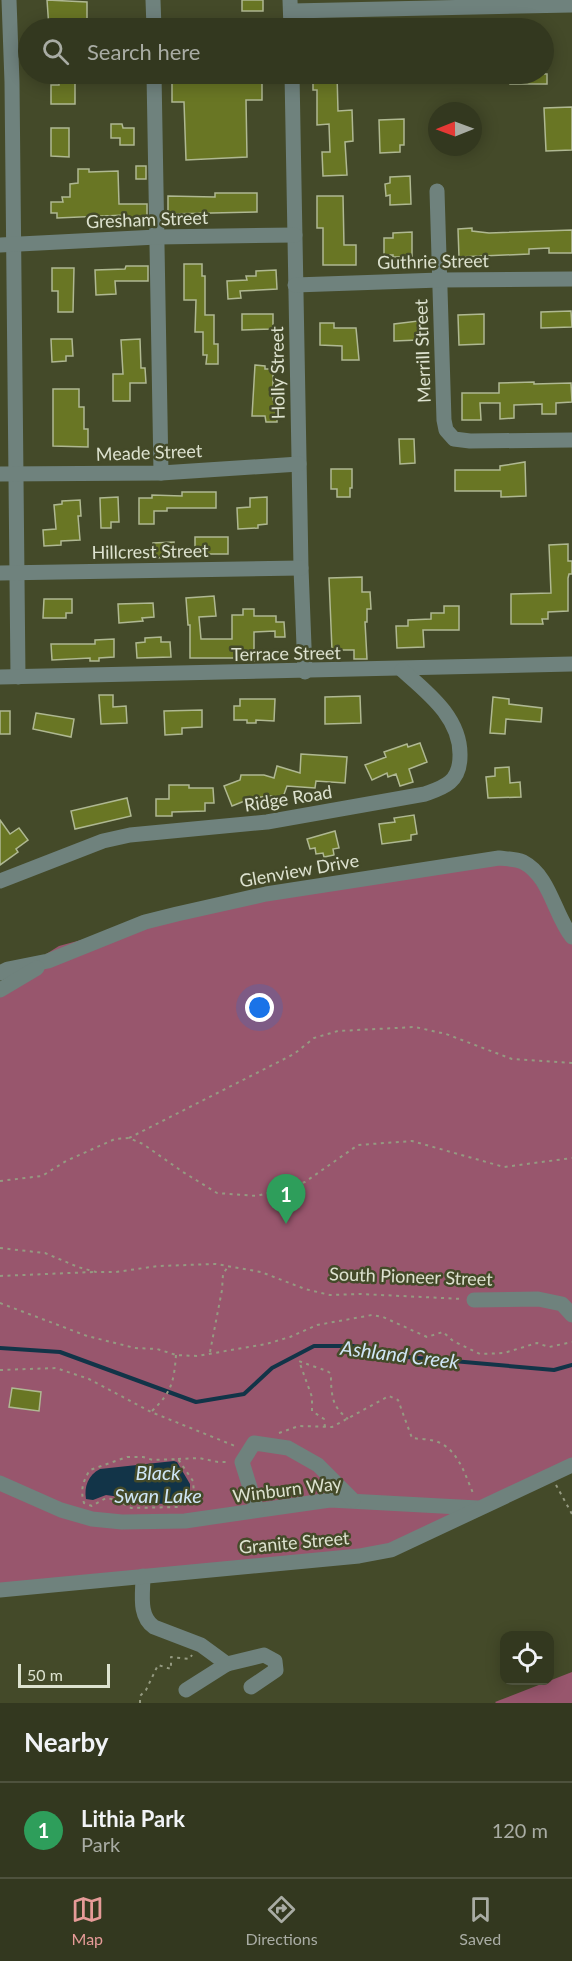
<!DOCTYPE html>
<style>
body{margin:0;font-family:Lato,sans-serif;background:#3e432c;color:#f1f3f6}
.controls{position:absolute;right:18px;bottom:18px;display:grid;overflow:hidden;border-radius:12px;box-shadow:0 3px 15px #0003}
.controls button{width:54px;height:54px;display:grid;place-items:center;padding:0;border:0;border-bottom:2px solid #4e523d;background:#33381f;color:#f1f3f6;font:30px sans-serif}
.compass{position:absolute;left:428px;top:102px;width:54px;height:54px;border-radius:50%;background:#33381f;box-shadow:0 3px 15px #0003;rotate:269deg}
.scale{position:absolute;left:18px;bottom:15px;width:92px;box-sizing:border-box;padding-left:6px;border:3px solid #dde2cf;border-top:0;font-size:16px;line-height:21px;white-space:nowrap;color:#dde2cf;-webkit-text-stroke:4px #444a29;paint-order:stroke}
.you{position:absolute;left:260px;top:1008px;width:21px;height:21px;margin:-15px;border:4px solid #fff;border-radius:50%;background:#1a73e8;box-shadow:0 0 0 9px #1a73e833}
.badge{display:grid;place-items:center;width:39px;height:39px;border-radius:50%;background:#e69b98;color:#fff;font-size:20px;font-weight:700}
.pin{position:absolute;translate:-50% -50px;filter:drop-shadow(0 2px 3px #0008)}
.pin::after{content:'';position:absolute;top:32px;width:21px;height:18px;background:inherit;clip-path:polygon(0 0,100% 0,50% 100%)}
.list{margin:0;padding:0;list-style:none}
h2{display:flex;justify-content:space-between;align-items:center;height:78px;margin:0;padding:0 24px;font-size:26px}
h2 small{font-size:20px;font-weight:400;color:#a9aca4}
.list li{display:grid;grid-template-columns:39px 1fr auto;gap:18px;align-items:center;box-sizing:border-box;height:96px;padding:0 24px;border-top:2px solid #4e523d}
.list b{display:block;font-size:22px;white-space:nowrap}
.list p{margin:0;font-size:20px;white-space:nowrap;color:#a9aca4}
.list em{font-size:20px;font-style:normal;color:#a9aca4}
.icon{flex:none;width:33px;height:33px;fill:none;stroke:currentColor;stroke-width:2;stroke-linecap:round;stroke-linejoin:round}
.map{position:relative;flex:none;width:572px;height:1703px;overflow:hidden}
.search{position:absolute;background:#33381f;box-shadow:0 3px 15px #0003;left:18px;right:18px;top:18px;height:66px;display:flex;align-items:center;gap:15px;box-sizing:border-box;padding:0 21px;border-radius:33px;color:#a9aca4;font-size:22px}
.sheet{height:174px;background:#33381f}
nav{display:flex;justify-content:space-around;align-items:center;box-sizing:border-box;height:84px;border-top:2px solid #4e523d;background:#33381f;font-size:16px;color:#a9aca4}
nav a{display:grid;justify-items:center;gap:3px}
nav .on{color:#e69b98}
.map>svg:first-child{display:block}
.green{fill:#98566d}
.water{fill:#123448}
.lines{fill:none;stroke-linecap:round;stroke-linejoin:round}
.stream{stroke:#123448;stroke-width:4}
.building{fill:#697624;stroke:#afb892;stroke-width:1.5}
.path{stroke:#959a81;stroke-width:2;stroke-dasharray:3 4.5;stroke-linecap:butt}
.minor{stroke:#6f827d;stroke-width:15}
.labels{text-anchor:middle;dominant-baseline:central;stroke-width:5;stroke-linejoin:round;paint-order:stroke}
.street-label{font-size:18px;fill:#dde2cf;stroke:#444a29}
.water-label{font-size:20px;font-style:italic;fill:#cfe6f6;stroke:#444a29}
</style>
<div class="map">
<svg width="572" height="1703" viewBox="0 0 572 1703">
<rect width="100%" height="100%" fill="#444a29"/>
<!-- green -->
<g class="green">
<path d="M521 861 572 937V1465L391 1550 0 1590V983L59 946 177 914Z"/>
<path d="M572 1672V1703H496L495 1702Z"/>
</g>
<!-- water -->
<path class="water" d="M174 1461 177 1462 190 1484V1493L171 1504 130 1503 120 1497 106 1495 93 1500 86 1499C84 1487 88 1475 100 1469Z"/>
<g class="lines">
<!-- stream -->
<path class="stream" d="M0 1348 60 1352 196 1402 244 1394 272 1368 314 1346H353L396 1356 554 1370 572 1365"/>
</g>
<!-- building -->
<g class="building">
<path d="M47 0 87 2V28H49Z"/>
<rect x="242" y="0" width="21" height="11"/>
<path d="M59 74H75V104H51V85H59Z"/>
<path d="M172 74H195V80H242V77H262V100H246L247 157 186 160 184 102H172Z"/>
<path d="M317 74H337L338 111 352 110 353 141 345 142 347 175 323 176 322 152H330L329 124 317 125V90H313V80L317 79Z"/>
<rect x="510" y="74" width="37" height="10"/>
<path d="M572 107V150L546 151 544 108Z"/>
<path d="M404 119V145H400V152L380 153 379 120Z"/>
<path d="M111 124H122L123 128H134V145H120V138H111Z"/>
<path d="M51 128H69V157L51 156Z"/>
<rect x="136" y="166" width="10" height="13"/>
<path d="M78 169H89V172L118 171 119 204H147V221H126V215L57 218V213H51V202H63L62 197H70V184L78 183Z"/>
<path d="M410 176 411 204 390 205V195L386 196 385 184 390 183V177Z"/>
<path d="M215 193H257V212L168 214V196L215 197Z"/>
<path d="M317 196H343L344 245H356V265H323V228H317Z"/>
<path d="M472 228V231L489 233 572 230V253H549V248L529 249V254L459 257 458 229Z"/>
<path d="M412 232V257H393V255H384V238H393V233Z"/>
<path d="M184 264H202V276H205V315H214V344H218V364H206L207 355H203V332H195L196 300H184Z"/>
<path d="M126 266H148V281H115L116 294 96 295 95 270 125 269Z"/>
<path d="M52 268H74L73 312H58V291H52Z"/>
<path d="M276 270 277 289 240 291 241 298 228 299 227 281 247 280 246 276H256V271Z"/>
<path d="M571 311 572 327 541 328V312Z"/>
<path d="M242 314H273V329L242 330Z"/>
<path d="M484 314V344L459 345 458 315Z"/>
<path d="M418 321V340L394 341V324Z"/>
<path d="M320 323H334V328H356L359 360H342V346L320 345Z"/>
<path d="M51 339H72L73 356H66V361L52 362Z"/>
<path d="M140 339 141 368H145L146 383H130V401H113V374H123L121 340Z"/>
<path d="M255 365 265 366V369H273V400H277V422H266L265 416H252Z"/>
<path d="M534 382V384L571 383 572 402 556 403V414H542V404L514 405V418L500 419V403H480L481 420H462V393H499V383Z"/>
<path d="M53 389H79V407H84V429H88V447L53 446Z"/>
<path d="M399 439H414L415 463 400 464Z"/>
<path d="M525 462 526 496 501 497V491H455V470H500V466Z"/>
<path d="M331 469H352V488H350V497H337V489H331Z"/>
<path d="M182 492H216V508H167V511H154V524H139V498H152V495L182 496Z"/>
<path d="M118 497 119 522H111V528H101L100 498Z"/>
<path d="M267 497V524L258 525V528L238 529 237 508 250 507V498Z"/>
<path d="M80 500 81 516H78L80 540 61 541V545L44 546 43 530 56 529 54 505 62 504V501Z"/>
<rect x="195" y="537" width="33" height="17"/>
<path d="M174 542V557L153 558V543Z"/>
<path d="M568 544V561H572V574H569L568 578V611L548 612V619H542L543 624H511V594L551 593 549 545Z"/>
<path d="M362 577V592H370L371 609H367V622H365L367 659H354V650H332L329 578Z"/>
<path d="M214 596 216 616 199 617 201 639H232V615H243V609H254V616H276V622H284L285 637H275V631L254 632V651H257L256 661H242V658H190V625H188L186 598Z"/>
<path d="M44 599H72V613H66V618H43Z"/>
<path d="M153 603 154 617 142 618 143 621 119 623 118 604Z"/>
<path d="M444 606H459V630H423L424 647 397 648 396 626H408V620L431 619V613H444Z"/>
<path d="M161 637V642H170L171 657 137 658 136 643 145 642V638Z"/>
<path d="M114 639V657L99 658V661H90V658L52 660 51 644H95V640Z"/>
<path d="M99 695H113V707L126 706 127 723 101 724Z"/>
<path d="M360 696 361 723 325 724V697Z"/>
<path d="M493 697 509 699V704L542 708 541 722 506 719 505 734 490 733Z"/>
<path d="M240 699H275L274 721 256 720V723H247V720H234V706H240Z"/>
<path d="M202 710V727L182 728V734L165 735 164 711Z"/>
<rect x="0" y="711" width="10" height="23"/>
<path d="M36 713 74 719 71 737 33 729Z"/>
<path d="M420 743 427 762 409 769 413 782 400 786 396 774 388 777 387 773 372 780 365 765 386 757 384 752 407 744 408 747Z"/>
<path d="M301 754 347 757 345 783 316 781 315 788 287 786 282 800 271 796 252 798 232 806 224 786 240 780 241 775H264L274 778 277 766 300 773Z"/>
<path d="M509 767 510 783 520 782 521 797 488 798 486 777 495 776V768Z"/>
<path d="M169 785H189V788H213L214 803H205V811L172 812V816H156V799H169Z"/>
<path d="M127 798 131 816 75 829 71 811Z"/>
<path d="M414 815 417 834 411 835V840L382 844 379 824 395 822 394 818Z"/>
<path d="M0 820 10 834 19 828 28 840 16 849 18 852 0 865Z"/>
<path d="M335 831 339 848 333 849 334 855 324 857 323 853 316 854 315 848 310 849 307 839Z"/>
<path d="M12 1388 41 1392 39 1411 9 1407Z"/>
</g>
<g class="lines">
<!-- path -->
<g class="path">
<path d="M129 1138 294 1054 314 1038 338 1031 415 1027 446 1034 512 1059 572 1063"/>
<path d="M0 1181 42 1176 66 1161 115 1139 129 1138 143 1144 183 1172 217 1193 257 1196 305 1182 358 1145 412 1141 504 1167 572 1158"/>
<path d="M0 1248 45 1253 78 1267 96 1272H116L158 1266 216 1264 261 1272 305 1289 330 1295 361 1294 462 1299"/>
<path d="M0 1276 93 1272"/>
<path d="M0 1303 87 1336 135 1348 157 1349 176 1355 197 1356 266 1344 290 1337 317 1325 372 1315 383 1317 427 1337 443 1332 453 1341 480 1354 504 1353 537 1343 549 1347 572 1342"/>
<path d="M210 1352 222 1290 223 1274 229 1265"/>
<path d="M0 1370 56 1368 89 1379 151 1412 235 1446"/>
<path d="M152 1411C172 1392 174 1381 176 1355"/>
<path d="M325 1427 324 1419 312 1411V1397L299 1361C305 1364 327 1370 330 1373 331 1375 331 1379 331 1382 332 1400 334 1408 348 1419"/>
<path d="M279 1433 299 1426 332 1427 389 1396 398 1400 412 1438C419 1439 428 1439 435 1441 458 1448 465 1475 473 1493"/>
<path d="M127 1457H143L153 1460 178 1459 193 1481 194 1493 192 1498 178 1507 131 1508 117 1500 106 1498 92 1506 84 1503C80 1490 83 1481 90 1470Z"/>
<path d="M178 1459 199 1458 218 1462H229"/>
<path d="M556 1485 572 1514"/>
<path d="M140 1703V1696L146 1690 158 1665 171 1669V1657L189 1659 192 1655"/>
</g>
<!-- minor -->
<g class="minor">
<path d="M9 0 12 82 18 677"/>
<path d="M153 0 154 28"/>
<path d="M290 0 291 28"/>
<path d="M291 11 572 5"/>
<path d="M154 74 161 473"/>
<path d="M292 74 301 568 305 672"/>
<path d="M437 191 444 420 446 430 454 439 470 441 572 440"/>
<path d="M0 245 157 237 295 235"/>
<path d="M295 285 440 280 572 279"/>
<path d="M0 474 161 473 299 464"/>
<path d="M0 573 301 568"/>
<path d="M0 677 572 664"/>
<path d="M0 881 103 841 130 835 267 822 425 794C433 791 443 788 450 782 458 775 460 766 460 756 461 718 428 693 402 670"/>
<path d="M0 973 8 969 48 961 145 922 177 914 266 894 499 858C507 859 516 859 523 862 550 876 554 914 572 937"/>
<path d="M0 990 37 968"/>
<path d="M474 1300 538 1299 562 1304 572 1315"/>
<path d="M0 1483 61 1510 92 1519 122 1522 185 1521 330 1500 478 1508"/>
<path d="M257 1510 242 1462 254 1443 288 1448 318 1465 353 1500"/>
<path d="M143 1576C143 1593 138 1616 154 1627L201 1645 227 1664"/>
<path d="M0 1590 359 1556 391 1550 572 1465"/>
<path d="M186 1690 227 1664 264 1655 275 1661 276 1670 251 1687"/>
</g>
</g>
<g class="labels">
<!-- street labels -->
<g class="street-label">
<text transform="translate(147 219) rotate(-2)">Gresham Street</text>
<text transform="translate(433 261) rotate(-1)">Guthrie Street</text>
<text transform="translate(422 351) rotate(-92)">Merrill Street</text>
<text transform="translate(277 373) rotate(-91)">Holly Street</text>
<text transform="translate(149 452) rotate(-2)">Meade Street</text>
<text transform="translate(150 551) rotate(-1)">Hillcrest Street</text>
<text transform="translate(286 653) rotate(-1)">Terrace Street</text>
<text transform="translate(288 798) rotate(-9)">Ridge Road</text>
<text transform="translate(299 870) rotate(-10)">Glenview Drive</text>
<text transform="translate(411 1276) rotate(2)">South Pioneer Street</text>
<text transform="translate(287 1489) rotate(-7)">Winburn Way</text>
<text transform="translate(294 1542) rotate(-5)">Granite Street</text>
</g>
<!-- water labels -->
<g class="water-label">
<text transform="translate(400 1354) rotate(7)">Ashland Creek</text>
<text x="158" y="1472">Black<tspan x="158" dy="23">Swan Lake</tspan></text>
</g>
</g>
</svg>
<div class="controls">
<button><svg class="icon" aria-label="locate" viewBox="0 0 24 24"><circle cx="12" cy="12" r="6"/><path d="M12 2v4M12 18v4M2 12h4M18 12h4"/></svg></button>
</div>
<svg class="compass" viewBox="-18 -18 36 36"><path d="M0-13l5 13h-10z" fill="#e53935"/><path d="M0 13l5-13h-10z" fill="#a9aca4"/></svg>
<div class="scale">50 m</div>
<div class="you"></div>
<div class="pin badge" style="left:286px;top:1224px;background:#2e9e5b">1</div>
<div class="search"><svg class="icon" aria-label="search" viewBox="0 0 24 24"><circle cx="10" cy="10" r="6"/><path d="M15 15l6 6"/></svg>Search here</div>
</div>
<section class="sheet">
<h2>Nearby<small></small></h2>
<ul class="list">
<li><span class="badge" style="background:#2e9e5b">1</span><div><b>Lithia Park</b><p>Park</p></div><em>120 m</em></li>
</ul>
</section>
<nav>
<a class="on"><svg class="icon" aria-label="map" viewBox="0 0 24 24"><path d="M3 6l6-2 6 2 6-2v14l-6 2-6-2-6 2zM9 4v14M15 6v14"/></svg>Map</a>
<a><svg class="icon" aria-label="directions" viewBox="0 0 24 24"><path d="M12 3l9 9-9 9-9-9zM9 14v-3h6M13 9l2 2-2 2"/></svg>Directions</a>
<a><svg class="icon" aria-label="saved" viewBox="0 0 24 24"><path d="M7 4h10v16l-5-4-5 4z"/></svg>Saved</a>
</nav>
